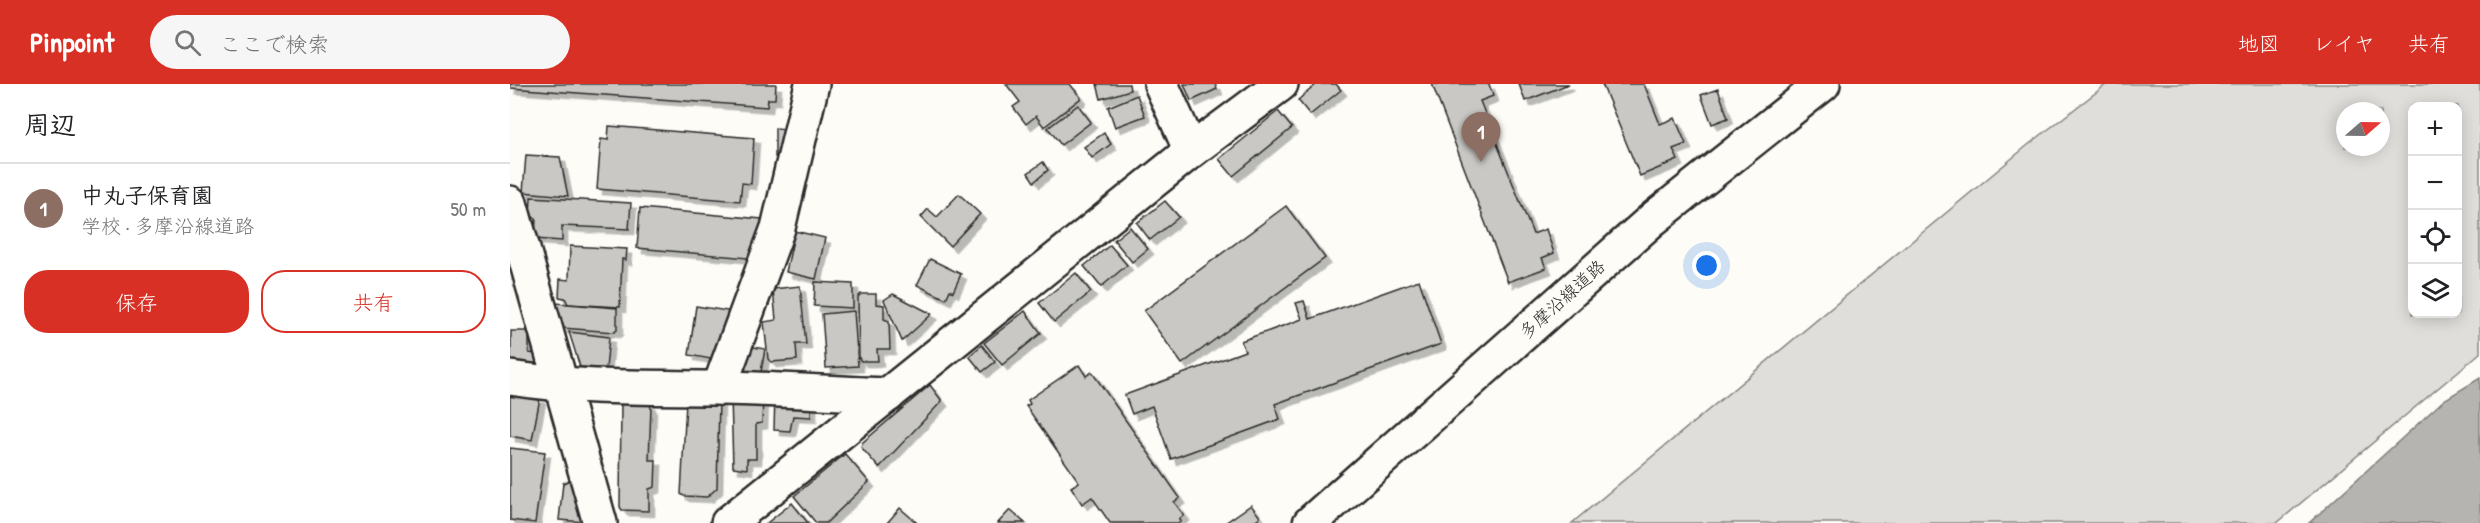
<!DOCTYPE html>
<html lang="ja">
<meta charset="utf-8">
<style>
body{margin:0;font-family:"Patrick Hand","Klee One",sans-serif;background:#f6f6f6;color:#202124}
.controls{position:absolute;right:18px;top:18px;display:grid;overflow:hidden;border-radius:12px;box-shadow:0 3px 15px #0003}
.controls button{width:54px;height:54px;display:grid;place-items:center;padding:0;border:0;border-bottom:2px solid #e0e0e0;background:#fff;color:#202124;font:30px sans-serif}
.compass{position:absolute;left:1826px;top:18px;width:54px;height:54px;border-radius:50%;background:#fff;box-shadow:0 3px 15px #0003;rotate:70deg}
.you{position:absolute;left:1197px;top:182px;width:21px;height:21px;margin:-15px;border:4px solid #fff;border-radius:50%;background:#1a73e8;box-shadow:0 0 0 9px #1a73e833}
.badge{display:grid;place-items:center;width:39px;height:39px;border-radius:50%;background:#d93025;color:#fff;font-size:20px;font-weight:700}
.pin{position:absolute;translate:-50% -50px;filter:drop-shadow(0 2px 3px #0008)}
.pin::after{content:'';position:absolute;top:32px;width:21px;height:18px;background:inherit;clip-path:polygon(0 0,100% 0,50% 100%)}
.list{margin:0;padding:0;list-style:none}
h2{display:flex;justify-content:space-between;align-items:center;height:78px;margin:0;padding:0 24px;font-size:26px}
h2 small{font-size:20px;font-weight:400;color:#757577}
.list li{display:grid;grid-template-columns:39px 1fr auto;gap:18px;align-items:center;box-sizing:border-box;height:90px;padding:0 24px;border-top:2px solid #e0e0e0}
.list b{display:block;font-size:22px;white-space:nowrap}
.list p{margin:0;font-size:20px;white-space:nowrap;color:#757577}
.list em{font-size:20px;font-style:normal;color:#757577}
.actions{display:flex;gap:12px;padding:18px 24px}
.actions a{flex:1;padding:14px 0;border:2px solid #d93025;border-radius:24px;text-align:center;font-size:21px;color:#d93025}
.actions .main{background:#d93025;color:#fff}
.icon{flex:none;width:33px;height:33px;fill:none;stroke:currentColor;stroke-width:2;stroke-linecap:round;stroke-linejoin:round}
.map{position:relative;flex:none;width:1970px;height:439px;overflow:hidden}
header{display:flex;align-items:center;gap:36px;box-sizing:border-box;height:84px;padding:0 30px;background:#d93025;color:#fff}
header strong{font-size:28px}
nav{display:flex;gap:33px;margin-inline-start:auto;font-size:21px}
.search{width:420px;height:54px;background:#f6f6f6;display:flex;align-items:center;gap:15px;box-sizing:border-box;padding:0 21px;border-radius:33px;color:#757577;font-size:22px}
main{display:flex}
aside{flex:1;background:#fff}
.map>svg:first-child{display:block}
.green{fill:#dfdeda;stroke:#858482;stroke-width:1.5;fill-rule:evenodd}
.water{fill:#b5b4b1;stroke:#7e7d7b;stroke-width:1.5}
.building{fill:#c9c8c4;stroke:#2b2b2b;stroke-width:1.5;filter:url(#shadow)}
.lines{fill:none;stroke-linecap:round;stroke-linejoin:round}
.minor-casing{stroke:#2b2b2b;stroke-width:38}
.major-casing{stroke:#2b2b2b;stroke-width:38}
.minor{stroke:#fdfcf7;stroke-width:33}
.major{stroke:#fdfcf7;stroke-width:33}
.labels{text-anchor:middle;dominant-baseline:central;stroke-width:4.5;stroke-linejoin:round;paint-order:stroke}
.street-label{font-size:18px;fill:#2b2b2b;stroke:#fdfcf7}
</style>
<header>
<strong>Pinpoint</strong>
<div class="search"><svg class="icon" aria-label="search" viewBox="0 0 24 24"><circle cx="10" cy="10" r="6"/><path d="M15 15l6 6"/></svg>ここで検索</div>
<nav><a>地図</a><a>レイヤ</a><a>共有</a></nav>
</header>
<main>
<aside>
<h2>周辺<small></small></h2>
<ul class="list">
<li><span class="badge" style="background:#8d6e63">1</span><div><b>中丸子保育園</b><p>学校 · 多摩沿線道路</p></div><em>50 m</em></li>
</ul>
<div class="actions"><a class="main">保存</a><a>共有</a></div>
</aside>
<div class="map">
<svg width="1970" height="439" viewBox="0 0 1970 439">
<defs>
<filter id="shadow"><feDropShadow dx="5.5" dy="5.5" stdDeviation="0" flood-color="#0004"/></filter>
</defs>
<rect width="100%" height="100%" fill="#fdfcf7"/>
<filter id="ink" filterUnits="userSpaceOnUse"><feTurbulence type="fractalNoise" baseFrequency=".0167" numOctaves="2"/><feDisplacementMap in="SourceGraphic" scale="12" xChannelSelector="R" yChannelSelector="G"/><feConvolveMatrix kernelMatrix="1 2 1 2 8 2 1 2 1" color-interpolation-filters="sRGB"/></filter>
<g filter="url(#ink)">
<!-- green -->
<path class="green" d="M1597 0H1970V269L1767 439H1062L1518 61ZM1902 22H1948V230H1902ZM1835 27H1871V63H1835Z"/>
<!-- water -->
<path class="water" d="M1970 294V439H1799L1934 316Z"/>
<!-- building -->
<g class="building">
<path d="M0 0H266L265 15H258L257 23 0 4Z"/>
<path d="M496 0H560L571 14 534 43 526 32 516 40 503 23 510 18Z"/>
<path d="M587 0H619L620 6 591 15Z"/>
<path d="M674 0H705L707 5 681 17Z"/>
<path d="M807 0H826L831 6 800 31 788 16Z"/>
<path d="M922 0H979L983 12 970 17 1023 150 1036 145 1044 169 1032 174 1036 184 998 198Z"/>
<path d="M1009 0H1059L1015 17Z"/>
<path d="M1092 0H1134L1150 40 1165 34 1176 60 1163 65 1168 76 1130 92Z"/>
<path d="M1208 5 1218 34 1202 40 1191 11Z"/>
<path d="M627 11 635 32 605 43 598 23Z"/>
<path d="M568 21 581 38 551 61 538 44Z"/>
<path d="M768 27 782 44 723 92 709 75Z"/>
<path d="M99 42 244 54 241 100 232 99 230 117 87 105 91 55 98 56Z"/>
<path d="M265 44 276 45 274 72 265 73Z"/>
<path d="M594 49 601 60 582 74 574 63Z"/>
<path d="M16 71 50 73 58 112 13 108Z"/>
<path d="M533 78 538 86 524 98 518 89Z"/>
<path d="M449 110 470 130 440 162 411 133 418 125 427 133Z"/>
<path d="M21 113 121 119 119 145 52 142V157L25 155 26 134 20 133Z"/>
<path d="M655 117 669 133 640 156 627 139Z"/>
<path d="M776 122 815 174 672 280 634 227Z"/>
<path d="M130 124 252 135 249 175 127 164Z"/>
<path d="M620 143 638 165 622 178 604 156Z"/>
<path d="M285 147 315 154 306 195 276 188Z"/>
<path d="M600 161 617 181 591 203 574 182Z"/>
<path d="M60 162 117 165 116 176 112 175 110 223 58 220 55 214 49 213 50 195 59 196Z"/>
<path d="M420 175 451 190 443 208 440 206 436 215 407 201Z"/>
<path d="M566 189 581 208 544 238 529 219Z"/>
<path d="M909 196 931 260 765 320 770 335 661 375 642 322 622 330 615 311 735 267 731 257 792 235 786 219 794 217 800 235Z"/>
<path d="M305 198 343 200V224L304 222Z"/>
<path d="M290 202 296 260H286L287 276 261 278 258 275 254 238 266 236 263 205Z"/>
<path d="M351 210H366V220L374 221V235L379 237 380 265H367L368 277H351L349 274 348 213Z"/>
<path d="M383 210 422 230 392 257 374 216Z"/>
<path d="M45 219 107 224V246L104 248 52 244Z"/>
<path d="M186 222 224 228 206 276 179 271Z"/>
<path d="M344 227 348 282 316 284 312 230Z"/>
<path d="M515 227 531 249 492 281 474 259Z"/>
<path d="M1 247H19V269L27 270 24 289 1 284Z"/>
<path d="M59 248 99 253 96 285 70 283Z"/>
<path d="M232 261 255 265 251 288 224 287Z"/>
<path d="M472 261 485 278 472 288 459 272Z"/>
<path d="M569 281 576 292 582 288 670 414 664 418 674 431 669 435 671 437 669 439H600L582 413 572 420 561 403 569 398 516 322 520 320 518 316Z"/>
<path d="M420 301 432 317 369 384 351 363 352 359Z"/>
<path d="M0 309 30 314 22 356 0 352Z"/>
<path d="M265 310H301V333L283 332 280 347 264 346Z"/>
<path d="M221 313H253L252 339 246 340V375H237V385L223 383Z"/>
<path d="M209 317 207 404 197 413 174 412 171 410 176 318Z"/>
<path d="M111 319H139L141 323 139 376H146L145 403 139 405V427L112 426 110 423Z"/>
<path d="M0 364 35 368 25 439 0 436Z"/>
<path d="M335 370 359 398 316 439H306L284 412Z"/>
<path d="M60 396 75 438 49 436 53 399Z"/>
<path d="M282 419 298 439H257Z"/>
<path d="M741 421 750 433 741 439H715Z"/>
<path d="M390 424 407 439H377Z"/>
<path d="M500 426 515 439H488Z"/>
</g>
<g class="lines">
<defs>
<g id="minor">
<path d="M651 0 681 67"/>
<path d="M0 119 90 439"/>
<path d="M0 294C70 305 139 303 210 304 266 305 322 309 378 311"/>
<path d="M209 304 268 144 302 0"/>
<path d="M218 439 681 67 771 0"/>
</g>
<path id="major" d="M800 439 1143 135 1313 0"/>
</defs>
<!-- minor casing -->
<use href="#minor" class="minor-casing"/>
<!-- major casing -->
<use href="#major" class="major-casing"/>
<!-- minor -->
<use href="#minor" class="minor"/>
<!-- major -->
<use href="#major" class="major"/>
</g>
</g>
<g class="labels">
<!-- street labels -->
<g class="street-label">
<text transform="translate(1052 215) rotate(-42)">多摩沿線道路</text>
</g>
</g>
</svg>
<div class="controls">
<button>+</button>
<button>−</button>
<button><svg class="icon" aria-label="locate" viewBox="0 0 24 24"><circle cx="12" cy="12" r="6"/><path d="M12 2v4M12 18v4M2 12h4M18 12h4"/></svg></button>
<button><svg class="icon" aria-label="layers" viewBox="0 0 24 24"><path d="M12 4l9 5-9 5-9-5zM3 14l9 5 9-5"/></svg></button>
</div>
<svg class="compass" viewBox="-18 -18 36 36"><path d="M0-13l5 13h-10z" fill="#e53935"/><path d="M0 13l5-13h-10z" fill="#757577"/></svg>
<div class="you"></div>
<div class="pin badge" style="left:971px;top:78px;background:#8d6e63">1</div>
</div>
</main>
